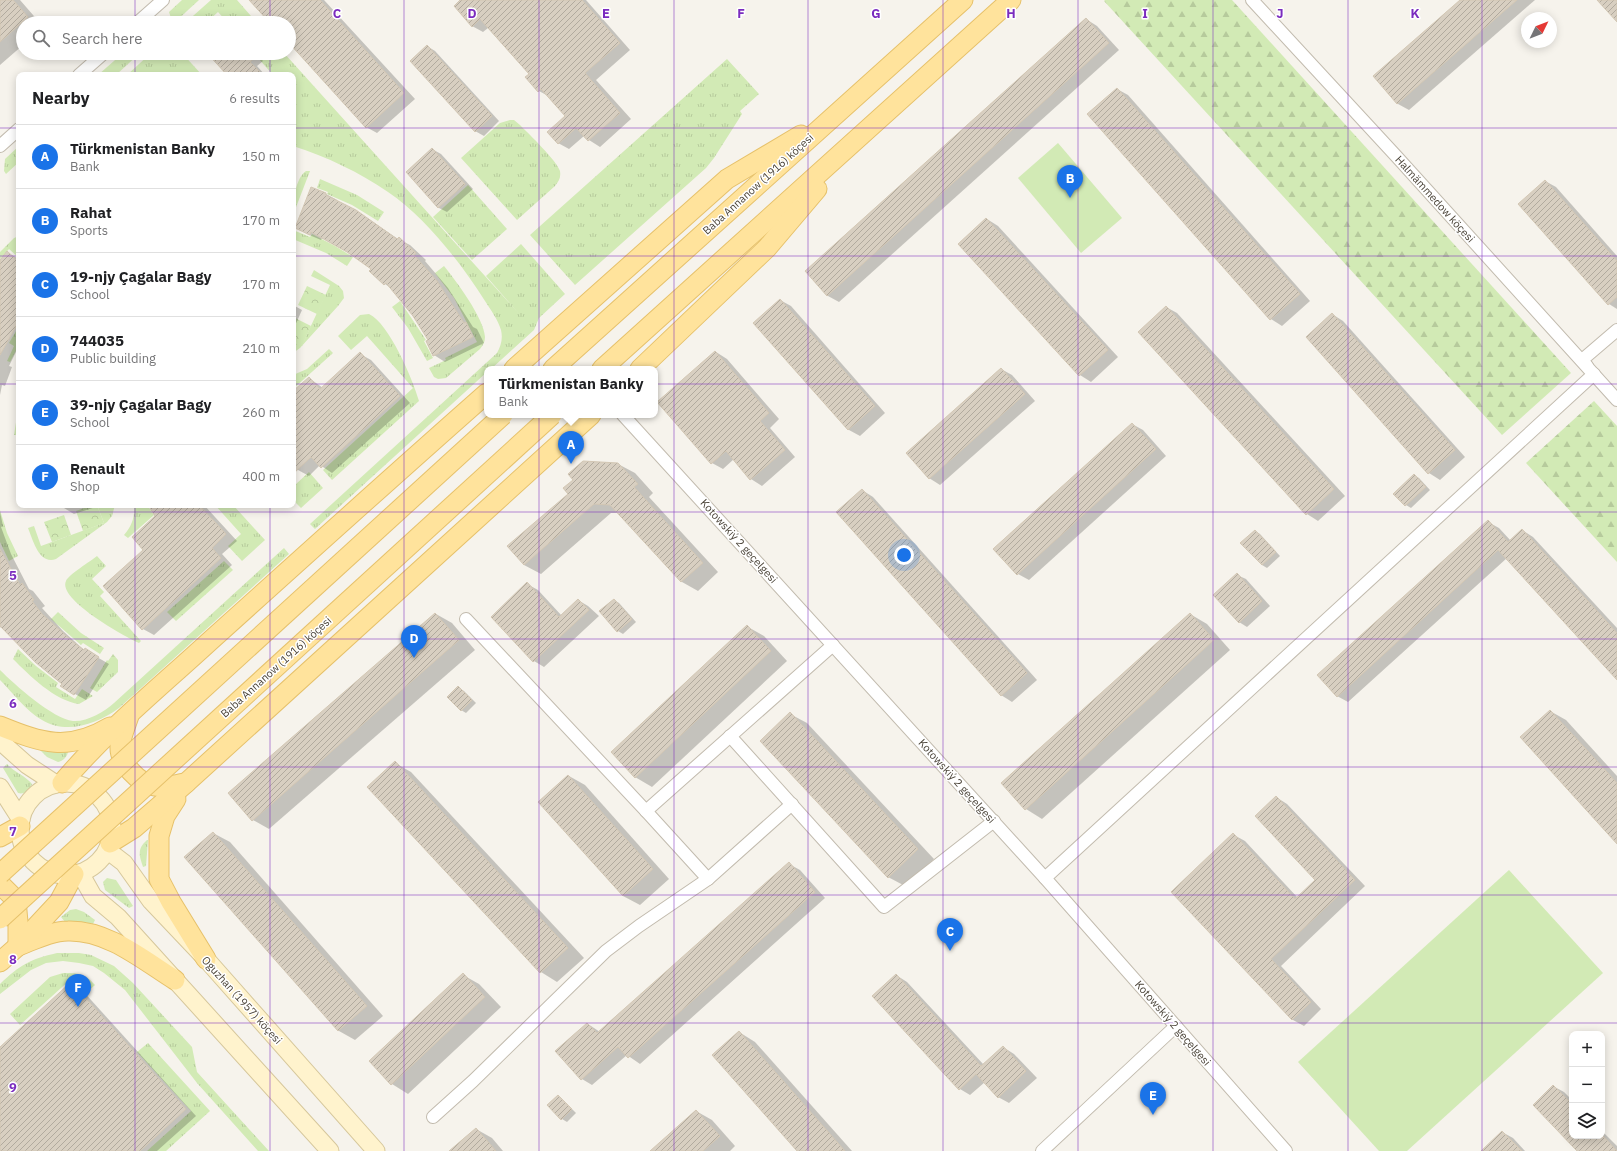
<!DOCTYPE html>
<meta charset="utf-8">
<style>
body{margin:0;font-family:"IBM Plex Sans",sans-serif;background:#f2f2f2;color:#202124}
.controls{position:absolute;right:12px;bottom:12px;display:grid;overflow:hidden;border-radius:8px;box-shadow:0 2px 10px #0003}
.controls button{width:36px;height:36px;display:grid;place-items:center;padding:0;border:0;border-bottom:1px solid #e0e0e0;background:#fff;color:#202124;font:20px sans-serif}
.compass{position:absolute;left:1521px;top:12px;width:36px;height:36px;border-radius:50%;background:#fff;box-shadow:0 2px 10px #0003;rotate:47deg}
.you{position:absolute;left:904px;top:555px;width:14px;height:14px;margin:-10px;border:3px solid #fff;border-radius:50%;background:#1a73e8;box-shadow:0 0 0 6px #1a73e833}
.badge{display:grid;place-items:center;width:26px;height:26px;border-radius:50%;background:#1a73e8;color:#fff;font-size:13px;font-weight:700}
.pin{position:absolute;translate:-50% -33px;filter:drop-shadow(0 1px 2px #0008)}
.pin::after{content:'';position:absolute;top:21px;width:14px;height:12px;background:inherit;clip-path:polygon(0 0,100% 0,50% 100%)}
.popup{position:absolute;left:484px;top:366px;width:174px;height:52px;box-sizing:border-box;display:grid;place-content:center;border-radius:8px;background:#fff;filter:drop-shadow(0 1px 3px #0005);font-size:13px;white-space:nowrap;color:#757577}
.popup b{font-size:15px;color:#202124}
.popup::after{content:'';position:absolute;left:50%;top:100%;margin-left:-8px;border:8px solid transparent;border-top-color:#fff}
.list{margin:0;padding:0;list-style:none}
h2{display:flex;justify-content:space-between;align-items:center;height:52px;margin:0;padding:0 16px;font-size:17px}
h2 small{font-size:13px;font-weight:400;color:#757577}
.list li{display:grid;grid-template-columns:26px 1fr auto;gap:12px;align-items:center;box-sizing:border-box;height:64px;padding:0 16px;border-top:1px solid #e0e0e0}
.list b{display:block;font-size:15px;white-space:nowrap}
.list p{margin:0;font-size:13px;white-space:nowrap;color:#757577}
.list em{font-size:13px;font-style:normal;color:#757577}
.icon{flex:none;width:22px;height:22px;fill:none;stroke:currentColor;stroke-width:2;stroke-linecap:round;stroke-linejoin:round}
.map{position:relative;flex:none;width:1617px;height:1151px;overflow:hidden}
.search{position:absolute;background:#fff;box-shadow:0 2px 10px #0003;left:16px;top:16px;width:280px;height:44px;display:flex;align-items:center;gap:10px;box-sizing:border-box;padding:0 14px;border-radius:22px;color:#757577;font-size:15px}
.panel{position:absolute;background:#fff;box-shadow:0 2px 10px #0003;left:16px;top:72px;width:280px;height:436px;border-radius:8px}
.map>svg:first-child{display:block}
.grass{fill:url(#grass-tufts)}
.forest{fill:url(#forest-firs)}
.park{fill:url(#park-crowns)}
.pitch{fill:#d2eab5}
.shadow{fill:#0003}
.building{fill:url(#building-hatch);stroke:#d3c7b4}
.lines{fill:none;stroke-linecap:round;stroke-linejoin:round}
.minor-casing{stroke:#c2bbae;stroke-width:14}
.secondary-casing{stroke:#d6c79b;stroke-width:19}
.primary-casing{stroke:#e6c16a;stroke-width:21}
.minor{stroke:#fff;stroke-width:12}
.secondary{stroke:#fff3cd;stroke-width:17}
.primary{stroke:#ffe39c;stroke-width:19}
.primary-bridge-casing{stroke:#e6c16a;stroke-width:21;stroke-linecap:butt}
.primary-bridge{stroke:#ffe39c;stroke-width:19}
.grid{fill:none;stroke:#7b2cbf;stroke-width:1;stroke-opacity:0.55}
.labels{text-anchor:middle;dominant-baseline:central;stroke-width:3;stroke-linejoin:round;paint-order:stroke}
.street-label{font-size:11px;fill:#4b4439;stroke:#fff}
.grid-label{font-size:13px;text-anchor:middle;font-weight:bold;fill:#7b2cbf;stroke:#fff;stroke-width:3;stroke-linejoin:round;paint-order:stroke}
</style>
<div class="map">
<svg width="1617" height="1151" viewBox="0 0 1617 1151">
<defs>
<pattern id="grass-tufts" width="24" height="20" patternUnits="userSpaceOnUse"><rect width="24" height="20" fill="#d2eab5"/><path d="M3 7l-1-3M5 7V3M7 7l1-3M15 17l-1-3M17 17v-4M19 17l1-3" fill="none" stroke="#b6ca9c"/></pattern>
<pattern id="forest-firs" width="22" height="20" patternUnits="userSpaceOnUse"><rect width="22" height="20" fill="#d2eab5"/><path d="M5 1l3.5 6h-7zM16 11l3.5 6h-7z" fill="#b6ca9c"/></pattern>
<pattern id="park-crowns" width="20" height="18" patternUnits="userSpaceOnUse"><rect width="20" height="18" fill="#d2eab5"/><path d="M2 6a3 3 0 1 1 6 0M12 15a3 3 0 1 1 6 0" fill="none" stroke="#b6ca9c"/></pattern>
<pattern id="building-hatch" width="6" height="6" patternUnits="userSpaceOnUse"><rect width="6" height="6" fill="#d8cfc1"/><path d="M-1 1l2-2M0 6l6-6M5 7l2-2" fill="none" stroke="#b1aa9e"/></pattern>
</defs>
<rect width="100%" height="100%" fill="#f6f3ec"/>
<!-- grass -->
<g class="grass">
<path d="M182 0H199L175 22 171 18 169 12Z"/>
<path d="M211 0H237L257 23H228L218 12 206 23H185Z"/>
<path d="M123 53H140L116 75H98Z"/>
<path d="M151 53H182L202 75H127Z"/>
<path d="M255 53H284L521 316 486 276 521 244 565 294 539 318 534 330 491 369H487V372L315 529 310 524 497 353C501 346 503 339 501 330 498 320 491 310 485 301 461 263 426 218 388 192 359 172 327 157 293 146V101L294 99 293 98V75H273L258 58 259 57Z"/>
<path d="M727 59 759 94 740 111 742 114 714 158 706 168 575 285 530 235Z"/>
<path d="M510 120H514L520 125C529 134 557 161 560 171 561 178 559 181 555 186L517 220 461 158 500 123Z"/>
<path d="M19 146V162L6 174 4 171 5 159Z"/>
<path d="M306 171H310L293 215C293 203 295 178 306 171Z"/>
<path d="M320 179 357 195 384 212 378 221 352 205 327 194 328 192 317 188Z"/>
<path d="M468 185 507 229 472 260 433 217Z"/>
<path d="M293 230 310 237 312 234 335 246 353 257 347 266 326 253 293 239Z"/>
<path d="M19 236V258L9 249 0 259V252L14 238Z"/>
<path d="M444 266C456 281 484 318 485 337 485 342 483 345 480 349L446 378 438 379 434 377 429 368 446 360 445 358 477 342 454 298 435 273Z"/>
<path d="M314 270 339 286 343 291 344 298 338 306 300 348 293 353V341L302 345 330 285 311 276Z"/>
<path d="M400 301 426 340 424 341 433 358 427 361 408 328 392 307Z"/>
<path d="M369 314C389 323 413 380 419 401L332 480 323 470 413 388 367 336 351 350 338 336 360 315Z"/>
<path d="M19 326V345L10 362 7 361 14 346 9 343Z"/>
<path d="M329 349 333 353 293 389V375L307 369Z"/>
<path d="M19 403V435H14Z"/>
<path d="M309 472 323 488 301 508 293 500V481L296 484Z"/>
<path d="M97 505H115L112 516 107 522 56 559C39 565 33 540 28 528L34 526 41 546 104 523Z"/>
<path d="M134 505H147L154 515 128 538 124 535C132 526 135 517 134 505Z"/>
<path d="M215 505H233L265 540 242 561 228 546 241 534Z"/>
<path d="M0 510 7 533 18 556 9 561 0 542Z"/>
<path d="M284 548 289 554 119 708C97 724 67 735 42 720 27 712 12 692 0 680V670C14 684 53 719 73 721 87 722 104 712 114 703Z"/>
<path d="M97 556 106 566 92 579 104 592 100 596 141 641 139 643C125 637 57 599 66 581 68 575 91 561 97 556Z"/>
<path d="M224 561 233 570 176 621 167 612Z"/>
<path d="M58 612 81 633 104 648 100 654 83 643 81 645 51 619Z"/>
<path d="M18 649 36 666 58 683 56 687 75 699 82 689 93 696 79 704C55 701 29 675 13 659Z"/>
<path d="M113 654 118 660V672L97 692 90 688 107 660 108 661Z"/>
<path d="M40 750 68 752C67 757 63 761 58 762L47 757Z"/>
<path d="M7 764C14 772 26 776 32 784 30 790 24 795 18 793L3 768Z"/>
<path d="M147 840H148L146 866 143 867C139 855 137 849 147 840Z"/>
<path d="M107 878 116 880 133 906 129 908 105 890 103 882Z"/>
<path d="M76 909 84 912 95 920 93 924 83 922 66 923 61 917 70 910Z"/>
<path d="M57 953H79L91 955 114 966 133 983 192 1047 197 1072 269 1151H258L197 1083 125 990 104 973 93 966 79 963 63 961 46 963 31 970 0 994V984C20 965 30 959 57 953Z"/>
<path d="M63 973C77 973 85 973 95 985L85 994 71 979 20 1025 10 1014 50 977Z"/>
<path d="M148 1043 210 1111 166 1151H147L191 1111 137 1052Z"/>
</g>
<!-- forest -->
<g class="forest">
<path d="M1105 0H1232L1571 373 1502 435 1104 1Z"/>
<path d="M1594 401 1617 426V562L1526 463Z"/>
</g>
<!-- park -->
<g class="park">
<path d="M307 286 326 295 317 314 298 305Z"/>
<path d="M293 317 311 326 302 346 293 341Z"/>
<path d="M92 505H97L104 523 83 531 76 511Z"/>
<path d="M64 515 71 535 52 542 44 522Z"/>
</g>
<!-- pitch -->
<g class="pitch">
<path d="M1058 143 1122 218 1081 253 1018 178Z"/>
<path d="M1509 870 1603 973 1407 1151H1379L1298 1062Z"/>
</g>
<!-- shadow -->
<g class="shadow">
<path d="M0 0H20L40 23H23V45L0 65Z"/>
<path d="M251 0H324L415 99 377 133 366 127 289 42V23H272Z"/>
<path d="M462 0H586L630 50 596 80 631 119 600 147 589 140 584 136 569 149 558 143 567 116 550 97 539 91 530 75 488 28 483 32 472 26Z"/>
<path d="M1462 0H1535L1409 110 1398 104 1374 76Z"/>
<path d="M219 16 226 21 229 23H212Z"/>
<path d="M1086 19 1097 26 1119 50 839 302 828 296 806 271Z"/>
<path d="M427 46 435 51 499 121 484 136 475 131Z"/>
<path d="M209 53H256L263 61 257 66 265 75H228Z"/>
<path d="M1117 89 1128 95 1310 301 1282 326 1271 319 1089 114Z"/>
<path d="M432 149 441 154 473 189 447 212 439 208 407 172Z"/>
<path d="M1545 181 1556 187 1617 256V309L1609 304 1519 204Z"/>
<path d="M326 194 337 200 336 201 367 218 398 239 410 245 426 260 425 261 448 288 473 327 477 329 484 343 445 362 434 355 430 341 406 305 391 288 385 284 371 271 372 269 340 247 322 238 321 240 307 234 296 228Z"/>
<path d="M987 219 998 226 1118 357 1091 382 1080 375 959 245Z"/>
<path d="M8 253 19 259V346L9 366 12 367 5 386 2 385 0 395V261Z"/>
<path d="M780 300 791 306 885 413 860 436 849 430 754 323Z"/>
<path d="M293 305 302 310 293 330Z"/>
<path d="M1166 307 1177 313 1345 496 1318 521 1307 514Z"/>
<path d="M1332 314 1343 321 1465 457 1440 480 1429 473 1307 337Z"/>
<path d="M716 352 727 359 779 419 770 428 795 457 762 486 751 479 734 459 723 469 712 463Z"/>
<path d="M360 354 371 360 410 403 332 473 320 465 309 476 298 470 293 465V392L309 378 323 388Z"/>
<path d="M1001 369 1012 375 1035 401 940 485 929 478Z"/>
<path d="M1132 424 1143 430 1166 456 1029 580 1018 574 995 549Z"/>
<path d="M618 464 635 473 653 493 649 497 718 572 698 591 682 582 619 513H611L541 574 524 565 570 494 574 480Z"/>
<path d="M1414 475 1419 478 1430 490 1411 508 1406 505Z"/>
<path d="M862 490 873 497 1037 680 1012 702 1001 695Z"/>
<path d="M62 505H102L74 514 64 508Z"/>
<path d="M149 505H204L237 541 222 554 232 565 154 635 143 629 145 550 157 516Z"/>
<path d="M0 512 3 526 1 527 11 554 29 589 33 591 45 606 42 608 63 631 83 649 109 664 86 700 75 694 47 672 24 651 5 630 0 627Z"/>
<path d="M1488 522 1499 528 1511 541 1522 530 1533 537 1617 628V678L1507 558 1348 702 1337 696Z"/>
<path d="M1255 531 1260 534 1280 556 1267 568 1262 565Z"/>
<path d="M1237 575 1246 579 1270 606 1247 627 1239 622Z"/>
<path d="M527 584 538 590 562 616 578 600 588 606 599 616 544 667 534 661Z"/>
<path d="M614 600 619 603 636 622 623 634 618 631Z"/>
<path d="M436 614 452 623 475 650 269 829 253 820Z"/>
<path d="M1190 614 1207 624 1230 650 1042 819 1026 809Z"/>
<path d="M748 627 764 636 787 661 652 787 635 777Z"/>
<path d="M459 688 464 691 476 703 466 713 461 710Z"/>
<path d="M1550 711 1566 720 1617 776V842Z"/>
<path d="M790 714 807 723 934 859 905 886 888 877Z"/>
<path d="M395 763 411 772 584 958 557 982 541 972 368 787Z"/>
<path d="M569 776 585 785 669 879 640 905 623 896 539 802Z"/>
<path d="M1276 797 1287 804 1365 886 1281 966 1321 1009 1304 1026 1293 1020 1172 892 1234 835 1245 841 1298 898 1317 880Z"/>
<path d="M213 833 230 842 383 1016 355 1040 339 1031 185 857Z"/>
<path d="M789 864 800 870 825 898 640 1064 627 1055 592 1085 582 1079 557 1051 588 1024 600 1032Z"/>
<path d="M463 975 479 984 501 1007 408 1094 392 1084 370 1061Z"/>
<path d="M896 975 907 982 984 1065 1003 1047 1014 1054 1037 1078 1009 1103 998 1097 985 1082 970 1095 960 1089Z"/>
<path d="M71 984 82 990 196 1116 157 1151H0V1048Z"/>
<path d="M739 1032 755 1042 852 1151H798Z"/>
<path d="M1553 1086 1564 1092 1572 1100V1136H1602V1131L1617 1146V1151H1578L1534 1105Z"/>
<path d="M558 1097 563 1100 576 1113 567 1122 562 1119Z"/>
<path d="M696 1111 712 1120 735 1146 730 1151H651Z"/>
<path d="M476 1129 492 1138 503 1151H451Z"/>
<path d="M1502 1132 1513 1138 1525 1151H1492Z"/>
</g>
<!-- building -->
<g class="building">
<path d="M0 0H13L28 17 0 42Z"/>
<path d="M249 0H320L404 93 366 128 289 43V23H270Z"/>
<path d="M460 0H582L620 43 585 73 620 113 588 141 576 128 558 144 547 132 565 116 541 89 538 92 525 77 529 74 480 19 472 27 454 6Z"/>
<path d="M1460 0H1517L1397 104 1373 76Z"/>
<path d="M1597 0H1617V22Z"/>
<path d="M1086 18 1109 43 827 296 805 271Z"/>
<path d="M427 45 492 116 475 132 410 61Z"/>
<path d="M207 53H260L250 62 263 75H227Z"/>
<path d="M1117 88 1300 294 1270 320 1087 114Z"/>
<path d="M432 148 465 184 438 208 406 172Z"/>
<path d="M1545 180 1617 261V297L1608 305 1518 204Z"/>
<path d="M311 187 326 193V195L356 210 397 239 399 237 416 253 414 255 437 281 464 323 466 322 473 337 433 356 426 341 428 340 413 316 386 283 384 285 369 271 371 269 347 252 311 232 310 235 295 228Z"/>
<path d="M986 218 1108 350 1079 376 958 244Z"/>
<path d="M7 251 19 262V321L0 355V260Z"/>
<path d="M780 299 875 406 848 430 753 323Z"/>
<path d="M1166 306 1334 489 1306 515 1138 332Z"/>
<path d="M1332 313 1455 450 1428 474 1306 337Z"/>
<path d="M715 351 769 413 760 421 785 450 750 480 726 451 711 464 657 402Z"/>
<path d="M360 352 400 396 321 468 311 457 293 474V391L309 377 320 389Z"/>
<path d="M1001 368 1025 394 929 479 906 453Z"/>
<path d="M1132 423 1156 449 1017 575 993 549Z"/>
<path d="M583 461 618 463 638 484 634 487 703 563 681 582 610 505 594 504 524 565 507 546 568 494 563 488 573 480 568 474Z"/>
<path d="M1414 474 1426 487 1405 506 1393 494Z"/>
<path d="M862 489 1027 673 1001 696 836 512Z"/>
<path d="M148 505H199L226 534 212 548 221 558 142 630 103 586 143 550 132 537 155 516Z"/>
<path d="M1488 520 1508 542 1522 529 1617 633V680L1498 550 1337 697 1317 675Z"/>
<path d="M1255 530 1276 552 1262 565 1240 543Z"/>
<path d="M0 549 20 585 22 583 34 600 32 601 42 614 72 641 84 650 85 648 99 657 74 695 60 686 62 684 35 662 0 626Z"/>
<path d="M1237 573 1262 601 1239 623 1213 595Z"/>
<path d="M527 582 559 617 578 599 589 610 533 662 491 617Z"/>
<path d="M614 599 632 619 617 632 599 611Z"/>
<path d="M435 613 459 640 252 821 228 793Z"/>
<path d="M1190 613 1214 640 1025 810 1001 783Z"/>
<path d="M747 625 771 651 635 778 611 752Z"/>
<path d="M458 686 472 700 461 711 447 697Z"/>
<path d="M1550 710 1617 783V844L1520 737Z"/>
<path d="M790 712 918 849 888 878 760 741Z"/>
<path d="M395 761 568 948 540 973 367 787Z"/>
<path d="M568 775 653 869 623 896 538 802Z"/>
<path d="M1276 796 1355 880 1271 959 1311 1002 1292 1020 1171 892 1233 833 1295 899 1315 880 1255 816Z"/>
<path d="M213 832 367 1006 338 1031 184 857Z"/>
<path d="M789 862 815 892 628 1058 618 1047 581 1080 555 1051 587 1023 597 1033Z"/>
<path d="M463 973 485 997 391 1085 369 1061Z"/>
<path d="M896 974 981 1066 1003 1046 1026 1071 998 1098 976 1074 959 1090 872 996Z"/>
<path d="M71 982 186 1109 140 1151H0V1047Z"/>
<path d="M739 1031 845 1151H797L712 1055Z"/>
<path d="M1553 1085 1572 1104V1136H1603L1617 1151H1577L1533 1105Z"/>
<path d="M558 1095 572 1109 561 1120 547 1105Z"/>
<path d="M696 1110 720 1136 703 1151H650Z"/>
<path d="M476 1128 496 1151H449Z"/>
<path d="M1502 1131 1522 1151H1481Z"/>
</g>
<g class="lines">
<defs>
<g id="minor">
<path d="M1252 0 1397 157 1617 400"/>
<path d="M137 23 163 0"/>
<path d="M79 75 104 53"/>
<path d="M0 146 19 129"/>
<path d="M1587 366 1582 360 1617 330"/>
<path d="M623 415 1045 878 1286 1151"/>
<path d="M466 619 646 811 708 879"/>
<path d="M730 736 884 907 994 821"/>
<path d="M646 811 833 645"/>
<path d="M1045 878 1594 374"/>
<path d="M433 1117 473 1081 606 951 639 926 708 879 792 804"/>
<path d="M1042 1151 1176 1026"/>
</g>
<g id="secondary">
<path d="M0 741 27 765 56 784"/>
<circle cx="66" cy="829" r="46"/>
<path d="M0 787 21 820"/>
<path d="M107 850 124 863 151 901 206 959 376 1151"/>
<path d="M80 873 93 896 118 917 330 1151"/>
</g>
<g id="primary">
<path d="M514 369 727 179 801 135"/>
<path d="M553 369 963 0"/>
<path d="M602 369 1011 0"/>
<path d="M640 369 767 248 817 189"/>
<path d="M129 716C126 725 121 737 120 746 119 763 139 784 155 786 164 788 177 784 186 783"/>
<path d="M0 726C42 743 68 752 110 727"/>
<path d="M62 783C106 731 160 687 210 641 302 558 394 475 487 393"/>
<path d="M176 799 165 816 159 836V879L171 902 206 959"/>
<path d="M0 837 20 826"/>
<path d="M110 843 134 828 186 783 591 415"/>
<path d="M0 884 16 900 18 922V946"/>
<path d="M18 946C34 940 51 931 68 931 108 930 143 960 175 980"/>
<path d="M0 962 18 946 59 902 74 874"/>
</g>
</defs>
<!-- minor casing -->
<use href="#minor" class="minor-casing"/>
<!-- secondary casing -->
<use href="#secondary" class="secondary-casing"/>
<!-- primary casing -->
<use href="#primary" class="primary-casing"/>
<!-- minor -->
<use href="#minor" class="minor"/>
<!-- secondary -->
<use href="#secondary" class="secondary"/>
<!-- primary -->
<use href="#primary" class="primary"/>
<defs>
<g id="primary-bridge">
<path d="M0 874 503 415"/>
<path d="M0 919 552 415"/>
</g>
</defs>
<!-- primary-bridge casing -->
<use href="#primary-bridge" class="primary-bridge-casing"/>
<!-- primary-bridge -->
<use href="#primary-bridge" class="primary-bridge"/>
</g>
<!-- grid -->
<path class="grid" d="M135 0V23M270 0V23M404 0V1151M539 0V1151M674 0V1151M808 0V1151M943 0V1151M1078 0V1151M1213 0V1151M1348 0V1151M1482 0V1151M135 53V75M270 53V75M0 128H19M293 128H1617M0 256H19M293 256H1617M0 384H19M293 384H1617M135 505V1151M270 505V1151M0 512H1617M0 639H1617M0 767H1617M0 895H1617M0 1023H1617"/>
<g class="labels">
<!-- street labels -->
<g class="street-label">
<text transform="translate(758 184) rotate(-42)">Baba Annanow (1916) köçesi</text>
<text transform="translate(1435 199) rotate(48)">Halmämmedow köçesi</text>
<text transform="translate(739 541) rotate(48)">Kotowskiý 2 geçelgesi</text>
<text transform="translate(276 667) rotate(-42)">Baba Annanow (1916) köçesi</text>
<text transform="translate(957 781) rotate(48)">Kotowskiý 2 geçelgesi</text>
<text transform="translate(242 1000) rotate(48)">Oguzhan (1957) köçesi</text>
<text transform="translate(1173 1023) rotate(49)">Kotowskiý 2 geçelgesi</text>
</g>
</g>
<g class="grid-label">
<text x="337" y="18">C</text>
<text x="472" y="18">D</text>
<text x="606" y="18">E</text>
<text x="741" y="18">F</text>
<text x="876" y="18">G</text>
<text x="1011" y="18">H</text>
<text x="1145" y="18">I</text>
<text x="1280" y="18">J</text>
<text x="1415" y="18">K</text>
<text x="13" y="580">5</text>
<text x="13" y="708">6</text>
<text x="13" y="836">7</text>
<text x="13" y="964">8</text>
<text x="13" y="1092">9</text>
</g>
</svg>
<div class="controls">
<button>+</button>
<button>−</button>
<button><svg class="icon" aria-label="layers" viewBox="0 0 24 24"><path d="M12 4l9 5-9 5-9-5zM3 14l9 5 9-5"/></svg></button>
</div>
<svg class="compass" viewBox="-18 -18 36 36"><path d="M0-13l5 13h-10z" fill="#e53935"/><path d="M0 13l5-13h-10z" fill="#757577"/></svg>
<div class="you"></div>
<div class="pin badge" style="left:571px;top:464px">A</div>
<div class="popup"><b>Türkmenistan Banky</b>Bank</div>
<div class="pin badge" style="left:1070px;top:198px">B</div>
<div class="pin badge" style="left:950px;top:951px">C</div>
<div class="pin badge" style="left:414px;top:658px">D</div>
<div class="pin badge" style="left:1153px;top:1115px">E</div>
<div class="pin badge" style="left:78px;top:1007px">F</div>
<div class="search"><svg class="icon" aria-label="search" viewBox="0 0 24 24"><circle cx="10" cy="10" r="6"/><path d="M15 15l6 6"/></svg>Search here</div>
<section class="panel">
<h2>Nearby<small>6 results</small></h2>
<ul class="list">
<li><span class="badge">A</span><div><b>Türkmenistan Banky</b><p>Bank</p></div><em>150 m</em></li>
<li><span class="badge">B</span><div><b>Rahat</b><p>Sports</p></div><em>170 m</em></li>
<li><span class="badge">C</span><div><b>19-njy Çagalar Bagy</b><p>School</p></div><em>170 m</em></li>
<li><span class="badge">D</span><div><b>744035</b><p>Public building</p></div><em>210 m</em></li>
<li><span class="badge">E</span><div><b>39-njy Çagalar Bagy</b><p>School</p></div><em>260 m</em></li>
<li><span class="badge">F</span><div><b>Renault</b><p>Shop</p></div><em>400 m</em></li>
</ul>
</section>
</div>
